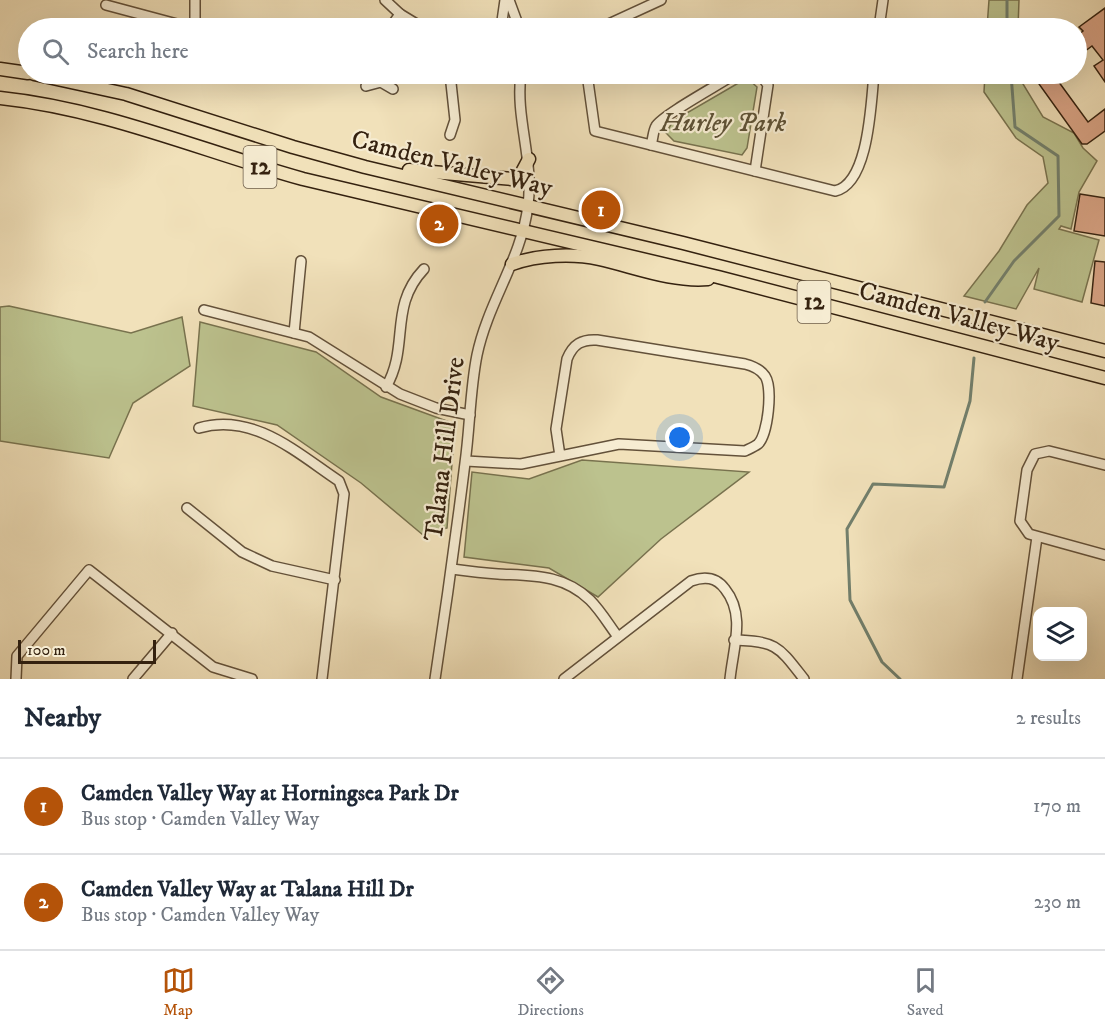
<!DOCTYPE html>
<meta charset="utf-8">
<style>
body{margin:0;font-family:"IM FELL DW Pica",serif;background:#f2f2f3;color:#1f2937}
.controls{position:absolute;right:18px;bottom:18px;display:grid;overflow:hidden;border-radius:12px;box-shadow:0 6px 24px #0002}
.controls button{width:54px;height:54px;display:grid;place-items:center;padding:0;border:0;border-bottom:2px solid #e0e1e3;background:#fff;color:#1f2937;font:30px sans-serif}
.scale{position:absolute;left:18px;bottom:15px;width:138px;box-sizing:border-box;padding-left:6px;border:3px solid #34210f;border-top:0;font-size:16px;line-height:21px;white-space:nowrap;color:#34210f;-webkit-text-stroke:4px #f6ecd2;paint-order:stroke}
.you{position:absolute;left:680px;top:438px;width:21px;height:21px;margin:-15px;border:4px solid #fff;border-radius:50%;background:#1a73e8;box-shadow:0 0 0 9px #1a73e833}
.badge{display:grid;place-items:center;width:39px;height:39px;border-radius:50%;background:#b45309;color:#fff;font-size:20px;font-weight:700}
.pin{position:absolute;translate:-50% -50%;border:3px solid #fff;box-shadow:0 2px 6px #0006}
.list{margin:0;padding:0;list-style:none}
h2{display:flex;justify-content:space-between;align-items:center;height:78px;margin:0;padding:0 24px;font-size:26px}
h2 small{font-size:20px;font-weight:400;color:#747a83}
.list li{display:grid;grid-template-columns:39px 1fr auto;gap:18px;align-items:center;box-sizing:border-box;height:96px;padding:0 24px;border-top:2px solid #e0e1e3}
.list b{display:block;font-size:22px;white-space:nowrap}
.list p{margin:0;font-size:20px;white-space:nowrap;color:#747a83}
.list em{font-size:20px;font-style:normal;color:#747a83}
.icon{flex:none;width:33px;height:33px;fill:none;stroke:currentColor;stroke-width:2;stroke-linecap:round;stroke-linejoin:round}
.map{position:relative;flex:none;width:1105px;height:679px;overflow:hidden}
.search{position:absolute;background:#fff;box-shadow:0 6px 24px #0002;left:18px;right:18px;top:18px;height:66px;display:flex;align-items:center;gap:15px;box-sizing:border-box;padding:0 21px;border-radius:33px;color:#747a83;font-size:22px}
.sheet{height:270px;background:#fff}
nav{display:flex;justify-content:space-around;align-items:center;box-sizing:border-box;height:84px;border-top:2px solid #e0e1e3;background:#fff;font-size:16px;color:#747a83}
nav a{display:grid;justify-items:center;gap:3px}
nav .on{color:#b45309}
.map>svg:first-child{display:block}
.green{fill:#bcc28e;stroke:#78724e;stroke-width:1.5}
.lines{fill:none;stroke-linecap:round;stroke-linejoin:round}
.stream{stroke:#727f6c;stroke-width:3}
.building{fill:#dca688;stroke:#34210f;stroke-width:1.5}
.minor-casing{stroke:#63513a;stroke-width:12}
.major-casing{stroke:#34210f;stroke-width:15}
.minor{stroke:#f6ecd2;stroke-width:9}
.major{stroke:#f1e1ba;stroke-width:12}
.labels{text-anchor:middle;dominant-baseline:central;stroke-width:4.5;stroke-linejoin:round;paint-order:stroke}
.shield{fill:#f6ecd2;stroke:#6e5e4a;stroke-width:1.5}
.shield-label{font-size:24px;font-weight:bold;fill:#34210f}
.park-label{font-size:26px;font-style:italic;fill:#5d5135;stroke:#f6ecd2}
.street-label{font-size:26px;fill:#34210f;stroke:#f6ecd2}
</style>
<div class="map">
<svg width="1105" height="679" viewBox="0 0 1105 679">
<rect width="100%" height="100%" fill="#f1e1ba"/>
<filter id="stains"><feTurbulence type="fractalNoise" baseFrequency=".00333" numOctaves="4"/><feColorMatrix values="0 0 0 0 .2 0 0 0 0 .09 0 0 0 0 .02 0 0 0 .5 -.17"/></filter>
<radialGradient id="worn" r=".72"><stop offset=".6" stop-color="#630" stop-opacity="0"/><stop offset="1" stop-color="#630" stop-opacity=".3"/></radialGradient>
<!-- green -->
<g class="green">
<path d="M989 0H1019L1018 28H987Z"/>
<path d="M985 74H1017L1043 117 1074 133 1083 148 1097 161 1079 192 1071 229 1061 226 1059 229 1099 240 1082 302 1034 289 1039 268 1016 309 964 296 999 251 1027 205 1048 183 1043 157 1016 138 984 92Z"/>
<path d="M747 78 757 87 747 148 742 155 674 141 666 133 673 121Z"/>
<path d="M9 306 131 333 182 317 190 366 133 403 109 458 0 441V307Z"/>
<path d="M200 322 316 352 381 397 455 424 447 528 423 535 361 483 277 425 193 406Z"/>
<path d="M582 460 749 472 661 539 598 597 549 568 464 557 472 472 529 479Z"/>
</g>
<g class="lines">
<!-- stream -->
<g class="stream">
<path d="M1007 0V28"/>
<path d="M985 302 1014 261 1059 216 1058 156 1015 127 1011 74"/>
<path d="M900 679 882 662 850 600 847 529 873 484 944 487 970 401 974 358"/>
</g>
</g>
<!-- building -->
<g class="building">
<path d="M1105 8V82L1094 66 1103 60 1092 46 1077 57V36L1083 31 1079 27Z"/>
<path d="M1053 74 1088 122 1105 109V131L1087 144H1082L1039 84Z"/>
<path d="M1080 194 1105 198V236L1074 231Z"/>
<path d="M1095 261 1105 262V306L1091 303Z"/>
</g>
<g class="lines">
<defs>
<g id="minor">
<path d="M195 0V28"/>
<path d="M385 0 400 14 423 28"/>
<path d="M509 0 519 27"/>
<path d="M106 5 192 28"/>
<path d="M390 28 400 14"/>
<path d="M501 28 505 0"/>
<path d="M600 28 661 0"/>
<path d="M879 28 883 0"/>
<path d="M587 74 595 131 835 191C869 184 871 102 874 74"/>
<path d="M366 86 381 82 393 89"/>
<path d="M450 135 455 120 450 74"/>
<path d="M651 145C653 139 653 131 656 126 661 116 720 84 735 74"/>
<path d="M755 171 768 85 760 74"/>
<path d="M204 310 309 337 400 394 436 408 470 415"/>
<path d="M294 333 301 261"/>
<path d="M386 387C410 346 388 307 424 269"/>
<path d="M199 428C253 412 297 453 339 481L344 494 322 679"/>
<path d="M466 461 521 464 619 444 745 451C749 449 754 447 758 444 768 434 773 388 765 376 760 369 753 366 745 364L597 340C582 339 573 344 567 359L556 429 560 456"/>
<path d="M1105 465 1049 451 1035 454 1027 470 1020 521 1029 534 1105 555"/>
<path d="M187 508 242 552 272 566 335 580"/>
<path d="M452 569C467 571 483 573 498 574 533 576 563 574 590 600 601 611 609 625 618 637"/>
<path d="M734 640C777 641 779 647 804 679"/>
<path d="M16 679 17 656 89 570 213 667 252 679"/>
<path d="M133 679 172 633"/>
<path d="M435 679C446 607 456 535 465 463 470 427 470 390 477 355 488 302 522 258 528 205 534 160 515 117 521 74"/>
<path d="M564 679 691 581C705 576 716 577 725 589 746 615 733 648 730 679"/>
<path d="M1017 679 1037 537"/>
</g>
<g id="major">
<path d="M0 69 28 73"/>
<path d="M34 74 126 94 293 147 365 167 683 243 1105 351"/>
<path d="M0 98C105 109 202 151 303 179L718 277 1105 378"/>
<path d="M409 170 512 179 521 174 529 159"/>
<path d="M512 264C538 255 572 253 599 259 635 267 671 282 708 279"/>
</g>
</defs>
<!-- minor casing -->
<use href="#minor" class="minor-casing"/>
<!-- major casing -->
<use href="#major" class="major-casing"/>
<!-- minor -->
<use href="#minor" class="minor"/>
<!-- major -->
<use href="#major" class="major"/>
</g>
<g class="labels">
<!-- shield labels -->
<g class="shield">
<rect x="243.5" y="146" width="33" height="42" rx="4.5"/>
<rect x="797.5" y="281" width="33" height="42" rx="4.5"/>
</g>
<g class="shield-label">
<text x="260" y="167">12</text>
<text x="814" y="302">12</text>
</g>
<!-- park labels -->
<g class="park-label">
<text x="723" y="123">Hurley Park</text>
</g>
<!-- street labels -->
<g class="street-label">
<text transform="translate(452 164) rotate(14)">Camden Valley Way</text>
<text transform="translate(959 317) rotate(15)">Camden Valley Way</text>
<text transform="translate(445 449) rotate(-83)">Talana Hill Drive</text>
</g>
</g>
<rect width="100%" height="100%" filter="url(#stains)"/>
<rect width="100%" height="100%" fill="url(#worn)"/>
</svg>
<div class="controls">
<button><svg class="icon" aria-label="layers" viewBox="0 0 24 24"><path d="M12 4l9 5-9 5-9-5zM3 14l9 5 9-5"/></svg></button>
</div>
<div class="scale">100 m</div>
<div class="you"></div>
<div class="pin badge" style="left:601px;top:210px">1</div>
<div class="pin badge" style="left:439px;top:224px">2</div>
<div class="search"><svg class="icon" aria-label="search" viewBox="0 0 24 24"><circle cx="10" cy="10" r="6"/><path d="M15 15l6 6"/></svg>Search here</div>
</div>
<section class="sheet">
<h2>Nearby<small>2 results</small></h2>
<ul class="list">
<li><span class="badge">1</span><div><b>Camden Valley Way at Horningsea Park Dr</b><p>Bus stop · Camden Valley Way</p></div><em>170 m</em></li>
<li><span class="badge">2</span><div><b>Camden Valley Way at Talana Hill Dr</b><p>Bus stop · Camden Valley Way</p></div><em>230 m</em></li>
</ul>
</section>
<nav>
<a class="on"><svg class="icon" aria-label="map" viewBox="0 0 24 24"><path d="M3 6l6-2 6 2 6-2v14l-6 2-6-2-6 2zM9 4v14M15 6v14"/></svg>Map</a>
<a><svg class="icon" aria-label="directions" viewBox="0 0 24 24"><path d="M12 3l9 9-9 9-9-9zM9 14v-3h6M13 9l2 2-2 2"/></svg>Directions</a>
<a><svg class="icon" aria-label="saved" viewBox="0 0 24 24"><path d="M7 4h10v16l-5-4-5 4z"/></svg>Saved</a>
</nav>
